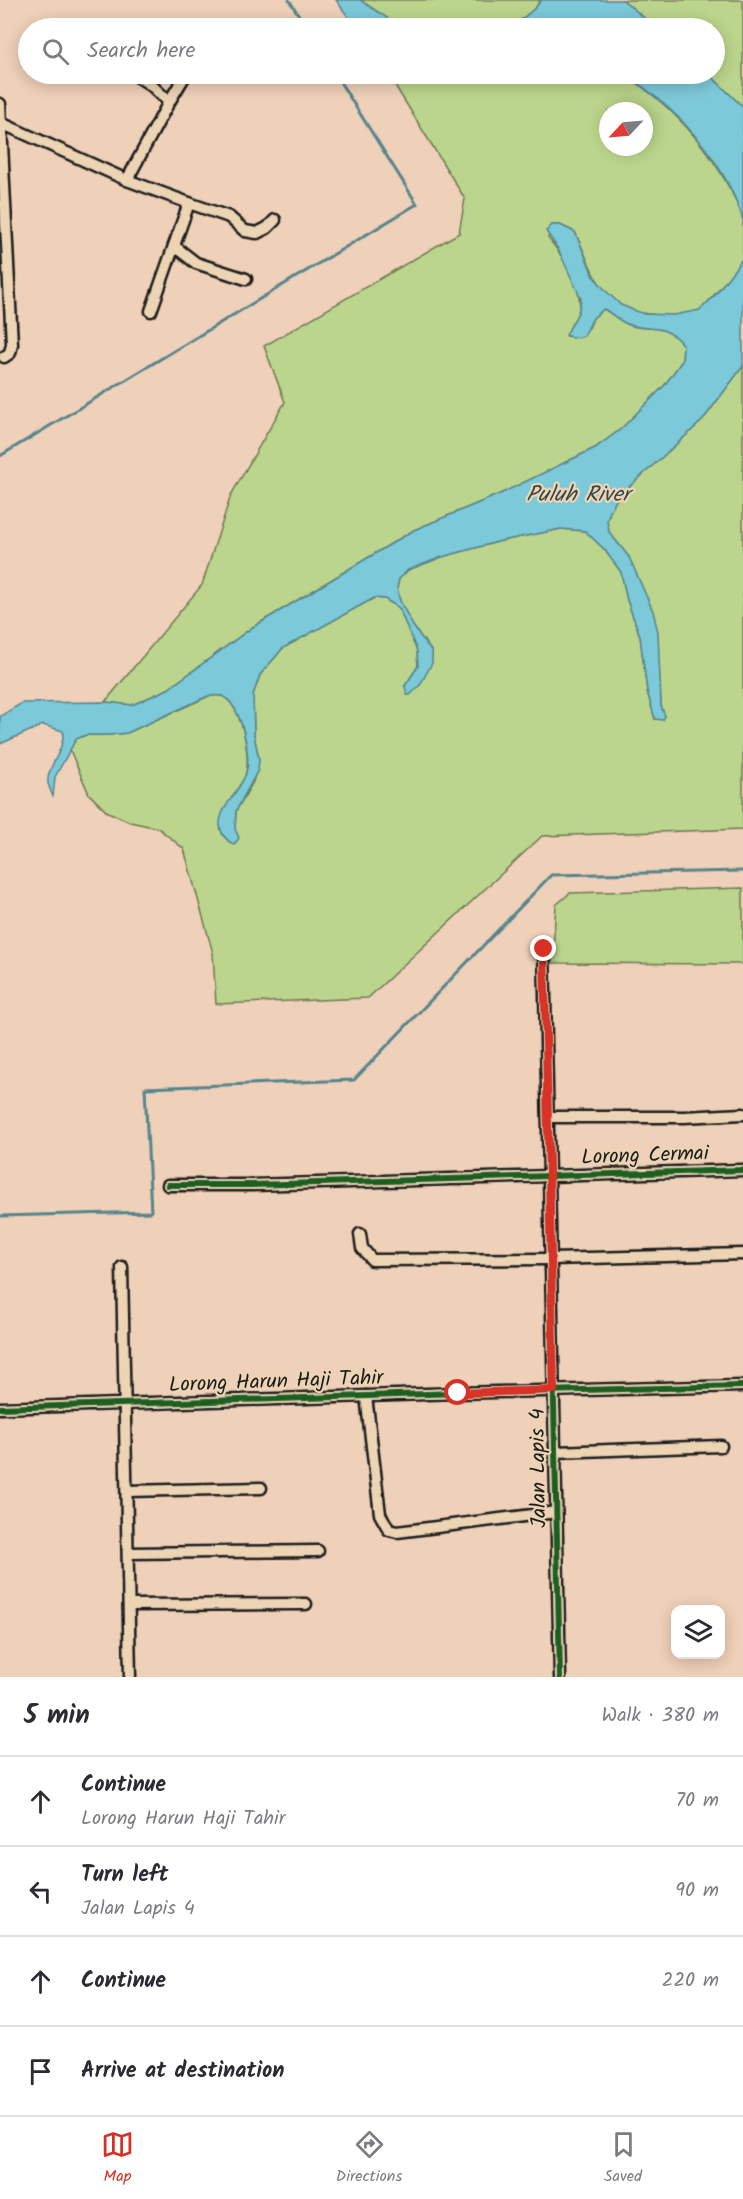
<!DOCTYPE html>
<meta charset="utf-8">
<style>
body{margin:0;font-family:Kalam,sans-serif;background:#f7f7f7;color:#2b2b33}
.controls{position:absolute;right:18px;bottom:18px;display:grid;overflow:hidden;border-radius:12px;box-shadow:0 3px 15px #0003}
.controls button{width:54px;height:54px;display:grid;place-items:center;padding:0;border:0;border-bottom:2px solid #e1e1e2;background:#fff;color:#2b2b33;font:30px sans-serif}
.compass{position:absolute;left:599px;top:102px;width:54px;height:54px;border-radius:50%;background:#fff;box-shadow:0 3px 15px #0003;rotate:244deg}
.stop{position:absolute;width:18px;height:18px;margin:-14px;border:4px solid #d93025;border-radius:50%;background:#fff}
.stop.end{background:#d93025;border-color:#fff;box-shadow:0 2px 6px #0008}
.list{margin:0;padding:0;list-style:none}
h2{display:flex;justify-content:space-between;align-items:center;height:78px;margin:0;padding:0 24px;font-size:26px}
h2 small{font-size:20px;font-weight:400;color:#7c7c81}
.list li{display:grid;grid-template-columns:39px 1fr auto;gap:18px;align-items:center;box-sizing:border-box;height:90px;padding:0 24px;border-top:2px solid #e1e1e2}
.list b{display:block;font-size:22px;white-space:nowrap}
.list p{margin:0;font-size:20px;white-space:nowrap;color:#7c7c81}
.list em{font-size:20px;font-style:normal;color:#7c7c81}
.icon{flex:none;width:33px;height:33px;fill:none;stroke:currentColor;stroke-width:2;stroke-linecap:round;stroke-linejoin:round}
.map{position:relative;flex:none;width:743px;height:1677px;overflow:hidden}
.search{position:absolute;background:#fff;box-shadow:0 3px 15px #0003;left:18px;right:18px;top:18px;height:66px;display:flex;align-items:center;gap:15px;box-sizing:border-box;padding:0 21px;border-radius:33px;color:#7c7c81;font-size:22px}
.sheet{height:438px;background:#fff}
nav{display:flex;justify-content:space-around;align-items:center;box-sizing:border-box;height:84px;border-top:2px solid #e1e1e2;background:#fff;font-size:16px;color:#7c7c81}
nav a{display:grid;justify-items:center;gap:3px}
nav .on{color:#d93025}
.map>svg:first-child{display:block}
.green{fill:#bbd58c;stroke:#6c7854;stroke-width:1.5;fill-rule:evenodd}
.water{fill:#7bc9d9;stroke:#55848d;stroke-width:1.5}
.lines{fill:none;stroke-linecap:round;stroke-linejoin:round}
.stream{stroke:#55848d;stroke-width:3}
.minor-casing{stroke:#1c1c1c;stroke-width:15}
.minor{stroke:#ecd4b4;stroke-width:10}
.cycleway-casing{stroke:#ecd4b4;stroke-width:10}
.cycleway{stroke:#1b5e20;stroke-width:6}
.route{stroke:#d93025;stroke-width:8}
.labels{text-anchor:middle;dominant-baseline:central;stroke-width:4.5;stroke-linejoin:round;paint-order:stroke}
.street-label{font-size:21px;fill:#1c1c1c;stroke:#ecd4b4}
.water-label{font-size:22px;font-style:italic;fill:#34474b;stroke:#ecd4b4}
</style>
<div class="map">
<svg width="743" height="1677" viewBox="0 0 743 1677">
<rect width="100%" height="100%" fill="#efd0b8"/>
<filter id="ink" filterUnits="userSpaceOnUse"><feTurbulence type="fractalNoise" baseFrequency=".0167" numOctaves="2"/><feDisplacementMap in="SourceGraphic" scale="12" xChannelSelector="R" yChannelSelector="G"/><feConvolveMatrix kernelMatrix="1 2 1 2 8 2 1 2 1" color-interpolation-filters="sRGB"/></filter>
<g filter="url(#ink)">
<!-- green -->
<g class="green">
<path d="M360 0H540L536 7 512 28H402Z"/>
<path d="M623 0H743V107L709 74H714V28H656Z"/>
<path d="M388 74H624C668 102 707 144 731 191 735 200 742 210 743 220 743 230 743 247 743 257 741 263 706 306 700 310 683 320 635 315 620 305 594 287 588 258 575 232L560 225H552L548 238C561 253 584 290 579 310 576 319 569 326 567 336L589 328 593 318 604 309C611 313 617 319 625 323 646 334 662 319 683 345L682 361 664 386 621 429 595 448 500 494 414 530 253 627 168 689 132 705 105 702 202 585 231 495 285 402 264 346 459 233 465 199ZM608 111H644V147H608Z"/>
<path d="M743 366V829L542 836 368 998 216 1004 213 953 184 849 158 828 130 822 106 811 89 794 70 750 76 739 86 735H109L127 733 209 696C213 696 218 695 222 696 241 704 251 754 246 773 244 783 234 791 230 801 226 811 224 822 222 833L231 843 235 829 236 811 253 782 259 760 254 735 253 695 260 675 283 648 374 598 385 599 399 608 417 651 418 666 405 686 420 685 431 663 432 652 413 626 400 601 397 588 399 579 408 570 442 557 501 541 561 529 585 531 604 549 621 572 627 600 640 636 647 691 655 719 665 716 661 706 659 663 629 557 609 532 607 521 610 511 618 497 702 421Z"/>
<path d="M743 888V964L552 963 556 905 570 893Z"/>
</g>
<!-- water -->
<g class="water">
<path d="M336 0H360L402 28H356Z"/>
<path d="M541 0H623L656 28H512L536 7Z"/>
<path d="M624 74H709L743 107V220C725 160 676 107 624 74Z"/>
<path d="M552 225H560L575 232 594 277 606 291 621 305 644 314 674 315 700 310 715 295 743 258V366L702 421 618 497 610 511 607 521 609 532 629 557 653 611 658 632 661 706 665 716 663 720 655 719 647 691 640 636 627 600 621 572 604 549 585 531 561 529 501 541 442 557 408 570 399 579 397 588 400 601 413 626 432 652V663L420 685 410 695H407L405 686 418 666 417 651 399 608 385 599 374 598 283 648 260 675 253 695 254 735 259 760 258 770 236 811 235 829 239 838 234 845C226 840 219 832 220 822 221 806 242 788 246 773 252 755 241 704 222 696 218 695 213 696 208 696L127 733 109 735H86L76 739 55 777 53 797C52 793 49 788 48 783 46 767 65 752 63 731L43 725 0 744V717L2 715 22 703 105 702 132 705 168 689 253 627 414 530 500 494 595 448 621 429 664 386 682 361 683 345C662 319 646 334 625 323 617 319 611 313 604 309L593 318 584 336 572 338 566 335 578 313 581 299 558 249 546 231Z"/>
</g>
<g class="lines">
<!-- stream -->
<g class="stream">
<path d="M289 0 307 28"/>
<path d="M0 456 417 204 335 74"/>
<path d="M0 1216 151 1212 145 1088 354 1080 551 875 743 871"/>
</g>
<defs>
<g id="minor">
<path d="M169 102 186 74"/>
<path d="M0 104 12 344 10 353 4 357"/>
<path d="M1 123 127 180 189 203 151 311"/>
<path d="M127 180 169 102 151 85 135 75"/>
<path d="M189 203 229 217 245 231 257 233 267 228 275 220"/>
<path d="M174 246 196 263 246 279"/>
<path d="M544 949 560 1677"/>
<path d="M548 1117H684L743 1114"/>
<path d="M168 1185H252L743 1170"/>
<path d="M360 1234 362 1248 372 1260 551 1259 743 1254"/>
<path d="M122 1267 130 1677"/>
<path d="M366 1396 380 1514 389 1530 397 1532 556 1512"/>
<path d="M0 1408 457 1393 743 1386"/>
<path d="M555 1452 721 1446"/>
<path d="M127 1491 261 1488"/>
<path d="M128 1553 318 1551"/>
<path d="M129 1605 306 1604"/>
</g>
</defs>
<!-- minor casing -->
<use href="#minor" class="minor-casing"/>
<!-- minor -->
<use href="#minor" class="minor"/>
<defs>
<g id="cycleway">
<path d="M544 949 560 1677"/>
<path d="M168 1185H252L743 1170"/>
<path d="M0 1408 457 1393 743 1386"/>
</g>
</defs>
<!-- cycleway casing -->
<use href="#cycleway" class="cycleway-casing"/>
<!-- cycleway -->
<use href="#cycleway" class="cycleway"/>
</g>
</g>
<g class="lines" filter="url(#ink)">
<!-- route -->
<path class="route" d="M458 1393 554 1390 544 949"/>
</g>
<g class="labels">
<!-- street labels -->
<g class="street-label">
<text transform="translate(645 1156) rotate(-2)">Lorong Cermai</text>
<text transform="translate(276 1382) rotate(-2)">Lorong Harun Haji Tahir</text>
<text transform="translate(539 1468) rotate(-91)">Jalan Lapis 4</text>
</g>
<!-- water labels -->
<g class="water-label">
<text x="578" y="495">Puluh River</text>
</g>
</g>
</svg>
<div class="controls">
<button><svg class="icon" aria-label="layers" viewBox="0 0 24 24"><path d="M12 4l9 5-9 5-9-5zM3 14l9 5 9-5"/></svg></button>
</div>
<svg class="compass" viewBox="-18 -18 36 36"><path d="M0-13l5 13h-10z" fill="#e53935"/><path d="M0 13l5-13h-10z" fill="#7c7c81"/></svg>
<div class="stop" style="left:458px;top:1393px"></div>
<div class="stop end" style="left:544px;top:949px"></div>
<div class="search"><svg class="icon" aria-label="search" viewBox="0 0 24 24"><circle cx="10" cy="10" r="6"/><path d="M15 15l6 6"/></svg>Search here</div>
</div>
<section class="sheet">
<h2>5 min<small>Walk · 380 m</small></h2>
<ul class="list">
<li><svg class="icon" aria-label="ahead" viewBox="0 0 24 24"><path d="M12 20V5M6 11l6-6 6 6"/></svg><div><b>Continue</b><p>Lorong Harun Haji Tahir</p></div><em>70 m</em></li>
<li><svg class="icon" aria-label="left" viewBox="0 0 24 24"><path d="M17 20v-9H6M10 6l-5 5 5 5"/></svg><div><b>Turn left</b><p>Jalan Lapis 4</p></div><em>90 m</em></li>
<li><svg class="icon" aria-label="ahead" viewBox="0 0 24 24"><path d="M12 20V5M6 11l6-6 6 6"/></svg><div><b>Continue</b></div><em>220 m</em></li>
<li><svg class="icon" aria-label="arrive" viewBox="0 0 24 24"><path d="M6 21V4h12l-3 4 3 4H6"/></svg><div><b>Arrive at destination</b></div></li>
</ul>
</section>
<nav>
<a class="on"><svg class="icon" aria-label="map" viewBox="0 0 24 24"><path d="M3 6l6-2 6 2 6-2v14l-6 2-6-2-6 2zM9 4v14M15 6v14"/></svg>Map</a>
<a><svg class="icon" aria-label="directions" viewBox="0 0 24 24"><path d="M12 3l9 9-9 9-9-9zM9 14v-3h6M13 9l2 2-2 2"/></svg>Directions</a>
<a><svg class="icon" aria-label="saved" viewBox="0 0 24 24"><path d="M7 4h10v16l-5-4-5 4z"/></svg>Saved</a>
</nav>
